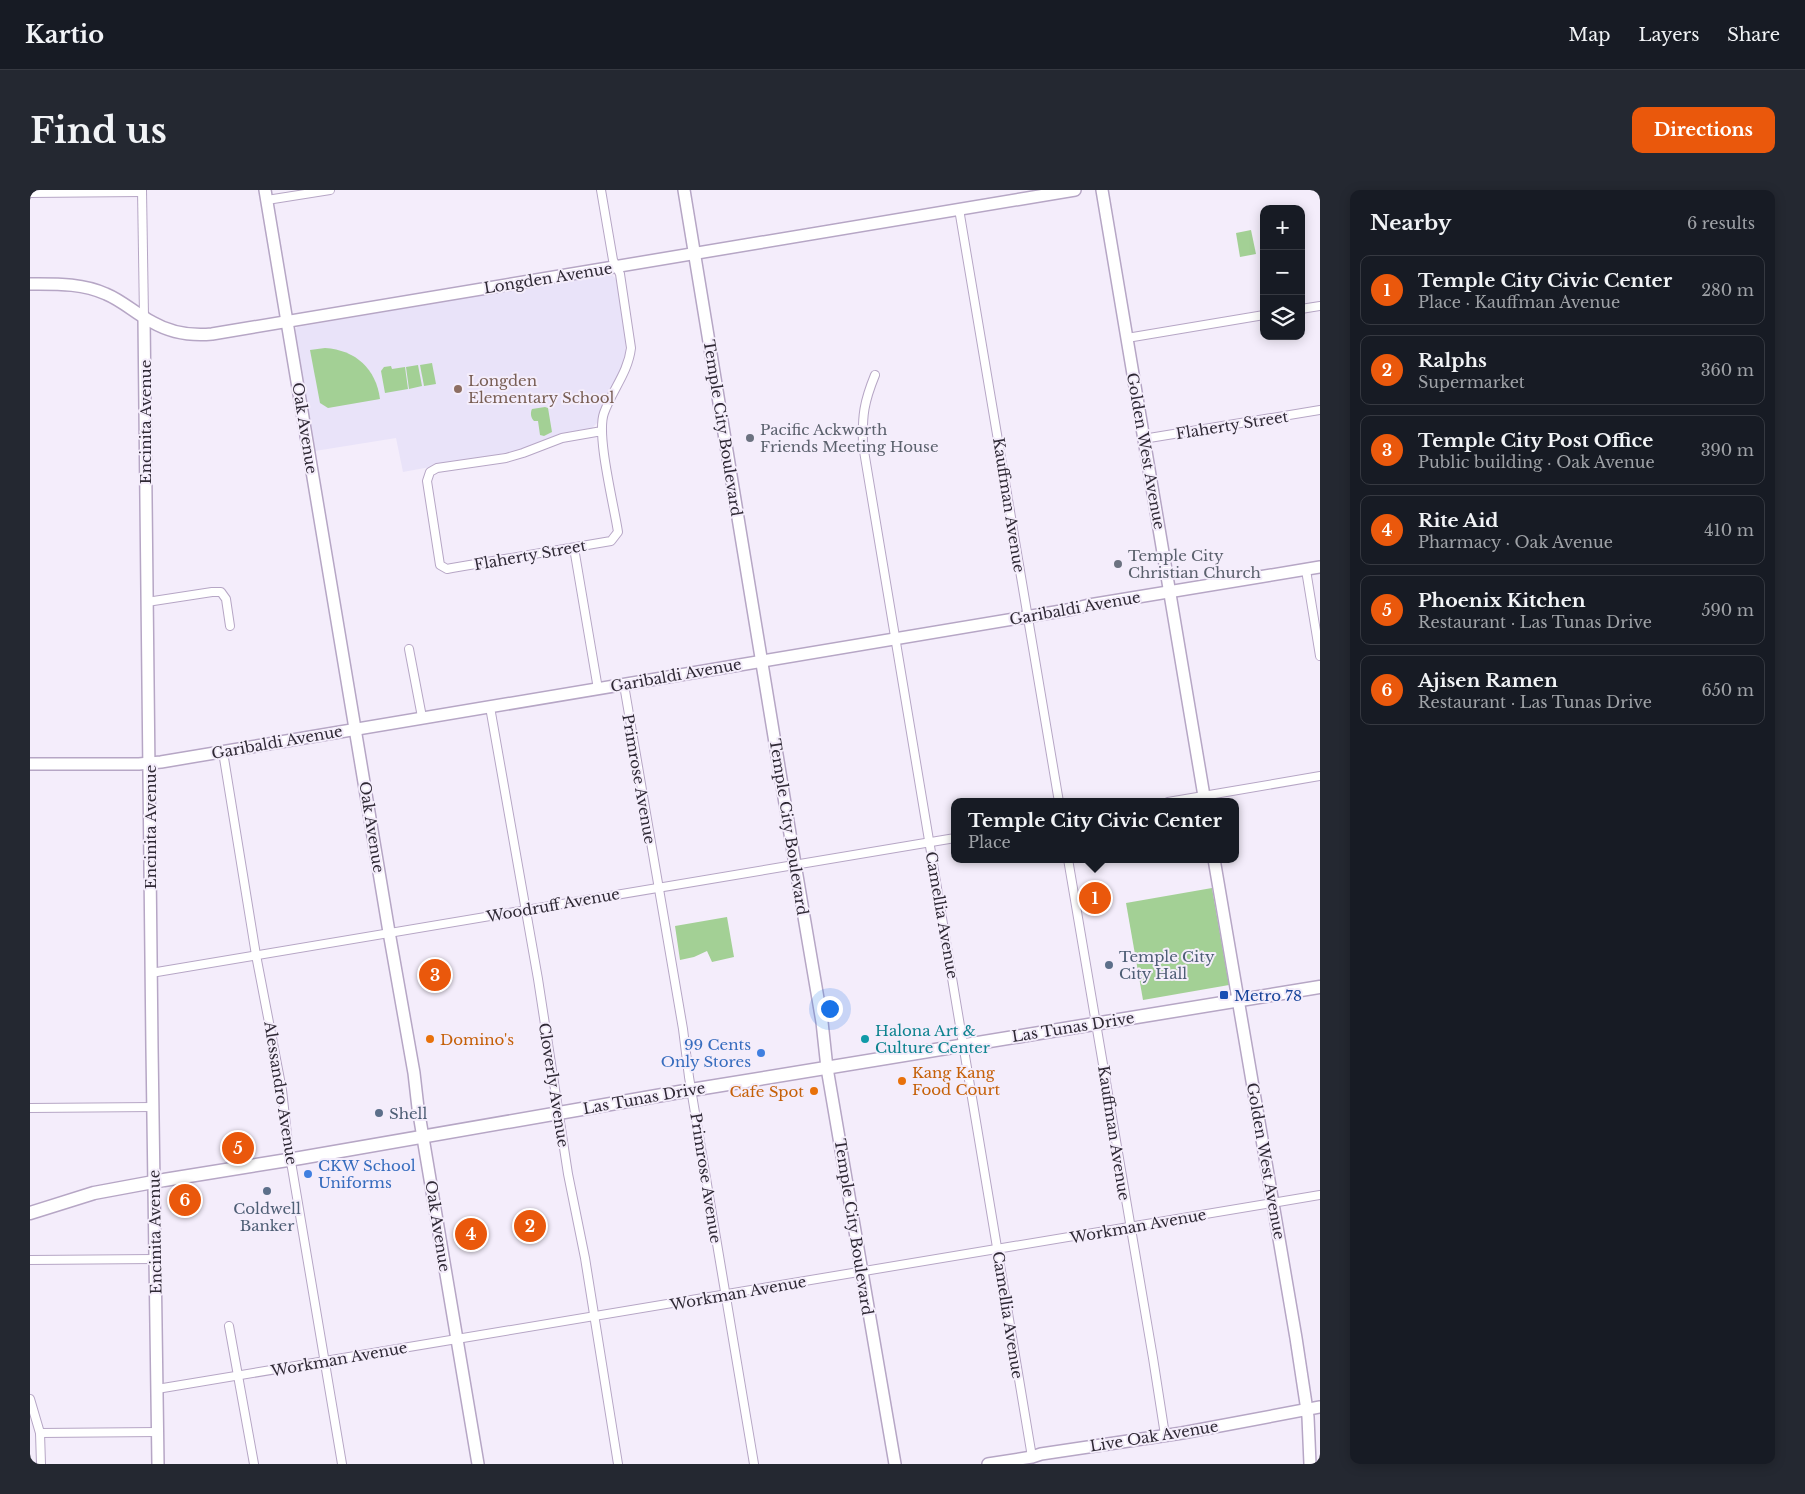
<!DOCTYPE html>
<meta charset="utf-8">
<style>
body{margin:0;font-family:"Libre Baskerville",serif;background:#242831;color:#f1f3f6}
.controls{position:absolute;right:15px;top:15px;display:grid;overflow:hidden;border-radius:10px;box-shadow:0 2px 12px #0003}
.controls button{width:45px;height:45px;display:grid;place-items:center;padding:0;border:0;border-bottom:1px solid #363941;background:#171b24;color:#f1f3f6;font:25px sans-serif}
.you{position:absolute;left:799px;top:818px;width:18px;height:18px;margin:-12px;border:4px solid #fff;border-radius:50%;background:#1a73e8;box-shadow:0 0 0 8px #1a73e833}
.badge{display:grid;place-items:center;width:32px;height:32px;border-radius:50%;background:#ea580c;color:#fff;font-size:16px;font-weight:700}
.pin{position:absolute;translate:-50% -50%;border:2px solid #fff;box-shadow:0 1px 5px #0006}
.popup{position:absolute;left:921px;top:608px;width:288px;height:65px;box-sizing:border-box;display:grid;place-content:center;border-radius:10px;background:#171b24;filter:drop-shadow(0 1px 4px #0005);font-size:16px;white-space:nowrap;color:#9ea1a6}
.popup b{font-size:19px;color:#f1f3f6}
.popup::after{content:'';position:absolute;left:50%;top:100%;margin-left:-10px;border:10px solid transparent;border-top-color:#171b24}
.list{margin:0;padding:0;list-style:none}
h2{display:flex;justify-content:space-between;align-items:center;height:65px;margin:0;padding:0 20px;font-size:21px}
h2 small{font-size:16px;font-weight:400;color:#9ea1a6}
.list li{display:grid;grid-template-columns:32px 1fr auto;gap:15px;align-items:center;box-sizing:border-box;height:70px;margin:0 10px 10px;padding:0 10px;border:1px solid #363941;border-radius:10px}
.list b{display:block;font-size:19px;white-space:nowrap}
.list p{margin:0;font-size:16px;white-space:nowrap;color:#9ea1a6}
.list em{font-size:16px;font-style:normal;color:#9ea1a6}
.icon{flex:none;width:28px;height:28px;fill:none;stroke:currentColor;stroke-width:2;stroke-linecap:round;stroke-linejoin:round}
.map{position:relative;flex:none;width:1290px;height:1274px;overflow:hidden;border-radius:10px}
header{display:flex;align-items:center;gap:30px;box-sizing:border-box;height:70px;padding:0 25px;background:#171b24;border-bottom:1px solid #363941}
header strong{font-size:24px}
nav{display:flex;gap:28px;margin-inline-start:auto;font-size:18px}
.intro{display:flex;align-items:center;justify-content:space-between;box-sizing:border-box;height:120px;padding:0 30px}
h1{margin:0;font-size:35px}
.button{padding:12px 22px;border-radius:10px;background:#ea580c;color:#fff;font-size:18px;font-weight:700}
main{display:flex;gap:30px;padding:0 30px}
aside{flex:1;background:#171b24;border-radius:10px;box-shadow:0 2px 12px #0003}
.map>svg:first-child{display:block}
.education{fill:#e9e3f9}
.green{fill:#a3d095}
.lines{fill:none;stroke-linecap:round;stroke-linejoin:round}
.street-casing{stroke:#b6a6c5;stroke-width:10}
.secondary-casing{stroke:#b6a6c5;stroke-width:14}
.primary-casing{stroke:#b6a6c5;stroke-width:15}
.street{stroke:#fff;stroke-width:8}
.secondary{stroke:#fff;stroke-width:11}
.primary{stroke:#fff;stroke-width:12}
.education-dot{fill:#8d6e63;stroke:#f4edfb;stroke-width:2}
.worship-dot{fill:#6b7280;stroke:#f4edfb;stroke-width:2}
.service-dot{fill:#5c6f8a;stroke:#f4edfb;stroke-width:2}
.transit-dot{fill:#1a4fb4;stroke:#f4edfb;stroke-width:2}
.food-dot{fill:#e8710a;stroke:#f4edfb;stroke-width:2}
.culture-dot{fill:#0f9aa8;stroke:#f4edfb;stroke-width:2}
.shop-dot{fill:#3f7fe0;stroke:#f4edfb;stroke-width:2}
.labels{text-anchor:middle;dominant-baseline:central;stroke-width:4;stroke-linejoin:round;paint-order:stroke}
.street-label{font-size:15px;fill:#2f2935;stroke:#f4edfb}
.education-label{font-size:15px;fill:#785e54;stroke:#f4edfb;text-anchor:start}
.worship-label{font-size:15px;fill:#5b616d;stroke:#f4edfb;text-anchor:start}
.service-label{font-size:15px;fill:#4e5e75;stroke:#f4edfb;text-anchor:start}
.transit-label{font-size:15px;fill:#164399;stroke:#f4edfb;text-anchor:start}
.culture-label{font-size:15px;fill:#0d838f;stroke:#f4edfb;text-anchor:start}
.food-label{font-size:15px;fill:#c56008;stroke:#f4edfb;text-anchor:start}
.shop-label{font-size:15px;fill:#366cbe;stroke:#f4edfb;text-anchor:end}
</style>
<header>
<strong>Kartio</strong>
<nav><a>Map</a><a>Layers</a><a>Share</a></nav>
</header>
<div class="intro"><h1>Find us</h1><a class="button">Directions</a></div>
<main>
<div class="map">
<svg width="1290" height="1274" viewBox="0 0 1290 1274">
<rect width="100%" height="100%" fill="#f4edfb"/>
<!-- education -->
<path class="education" d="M580 83 586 89 595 149 596 162 591 181 571 217 567 233 562 238 529 244 492 260 373 282 366 248 285 261 265 141 267 137Z"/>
<!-- green -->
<g class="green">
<path d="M1221 40 1226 64 1210 67 1206 43Z"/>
<path d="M295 158C326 160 346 179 350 209L298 218 290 213 280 160Z"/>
<path d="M402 173 406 194 394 196 390 175Z"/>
<path d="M388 175 392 196 379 199 376 177Z"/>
<path d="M361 176 362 179 375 177 378 199 355 203 351 181 354 177Z"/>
<path d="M515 217 518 218 522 242 514 246 510 245 508 231H504C501 228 500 223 502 219Z"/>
<path d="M1182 698 1199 795 1113 810 1096 713Z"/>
<path d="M697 727 704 767 682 772 677 761 664 767 650 770 645 736Z"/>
</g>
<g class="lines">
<defs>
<g id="street">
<path d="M112 0 114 127"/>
<path d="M571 0 583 70 590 84 601 158C598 183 582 200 574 223 566 245 584 315 588 342L581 351 422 378 417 379 410 375 397 291 400 282 407 278 476 268 493 263 532 248 572 241"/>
<path d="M0 3 112 2"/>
<path d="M237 10 300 0"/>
<path d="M929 19 1029 612"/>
<path d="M1271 119 1290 116"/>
<path d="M1097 148 1234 125"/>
<path d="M845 185C834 212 832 225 833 255L1002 1267"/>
<path d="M1113 249 1290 220"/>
<path d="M544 358 568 499"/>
<path d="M1276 380 1290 466"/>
<path d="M117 412 182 402H191L196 409 200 436"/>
<path d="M379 459 392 527"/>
<path d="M594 495 653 839 659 887 724 1274"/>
<path d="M460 517 508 789 538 984 555 1068 588 1274"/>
<path d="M193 562 226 765 252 900 258 954 312 1274"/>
<path d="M1138 612 1290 586"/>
<path d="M1038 669 1123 1168 1135 1245"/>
<path d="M121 783 925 648"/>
<path d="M0 918 124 917"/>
<path d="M0 1070 125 1069"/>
<path d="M199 1136 224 1274"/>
<path d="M127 1199 1290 1005"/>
<path d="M0 1209 10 1243 11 1274"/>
<path d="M10 1243 128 1242"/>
</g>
<g id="secondary">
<path d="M235 0 359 742 384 883 388 918 448 1274"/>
<path d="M654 0 765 674 792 832 797 878 865 1274"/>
<path d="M1072 0 1175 612"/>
<path d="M0 94C26 94 52 93 76 104 93 111 106 124 122 132 141 143 161 146 182 144L1045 0"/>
<path d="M114 127 122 858 128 1274"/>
<path d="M0 574H109L131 572 1043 419 1059 415 1290 377"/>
<path d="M1184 669 1266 1148 1278 1227 1280 1274"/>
<path d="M958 1274 1002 1267 1011 1264 1152 1243 1290 1217"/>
</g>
<path id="primary" d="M0 1023 64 1003 134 990 270 968 661 900 1290 797"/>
</defs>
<!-- street casing -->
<use href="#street" class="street-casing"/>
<!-- secondary casing -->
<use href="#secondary" class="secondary-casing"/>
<!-- primary casing -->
<use href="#primary" class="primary-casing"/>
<!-- street -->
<use href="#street" class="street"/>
<!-- secondary -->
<use href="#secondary" class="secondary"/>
<!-- primary -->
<use href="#primary" class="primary"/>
</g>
<!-- markers -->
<circle class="education-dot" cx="428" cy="199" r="5"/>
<g class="worship-dot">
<circle cx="720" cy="248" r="5"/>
<circle cx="1088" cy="374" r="5"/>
</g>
<g class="service-dot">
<circle cx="1079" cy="775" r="5"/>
<circle cx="349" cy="923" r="5"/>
<circle cx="237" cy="1001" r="5"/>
</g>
<rect class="transit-dot" x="1189" y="800" width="10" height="10" rx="2.5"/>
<g class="food-dot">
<circle cx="400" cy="849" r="5"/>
<circle cx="872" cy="891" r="5"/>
<circle cx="784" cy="901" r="5"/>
</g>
<circle class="culture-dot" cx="835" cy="849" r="5"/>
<g class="shop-dot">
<circle cx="731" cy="863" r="5"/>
<circle cx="278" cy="984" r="5"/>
</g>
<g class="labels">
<!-- street labels -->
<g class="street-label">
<text transform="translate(518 88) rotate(-9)">Longden Avenue</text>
<text transform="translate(115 232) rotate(-90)">Encinita Avenue</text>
<text transform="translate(1202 235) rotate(-9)">Flaherty Street</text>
<text transform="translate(275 238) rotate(81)">Oak Avenue</text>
<text transform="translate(693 238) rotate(81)">Temple City Boulevard</text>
<text transform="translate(1116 261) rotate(80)">Golden West Avenue</text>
<text transform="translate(979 315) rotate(81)">Kauffman Avenue</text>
<text transform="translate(500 365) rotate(-10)">Flaherty Street</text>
<text transform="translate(1045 418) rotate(-10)">Garibaldi Avenue</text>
<text transform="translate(646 485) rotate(-10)">Garibaldi Avenue</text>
<text transform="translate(247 552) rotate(-10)">Garibaldi Avenue</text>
<text transform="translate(609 589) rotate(80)">Primrose Avenue</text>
<text transform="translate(120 637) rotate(-90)">Encinita Avenue</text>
<text transform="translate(342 637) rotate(81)">Oak Avenue</text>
<text transform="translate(759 637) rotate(81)">Temple City Boulevard</text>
<text transform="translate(523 715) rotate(-10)">Woodruff Avenue</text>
<text transform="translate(912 725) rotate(80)">Camellia Avenue</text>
<text transform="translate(1043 837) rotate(-9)">Las Tunas Drive</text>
<text transform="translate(524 895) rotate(81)">Cloverly Avenue</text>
<text transform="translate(251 903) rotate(81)">Alessandro Avenue</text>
<text transform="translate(614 908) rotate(-10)">Las Tunas Drive</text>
<text transform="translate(1084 943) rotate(81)">Kauffman Avenue</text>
<text transform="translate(1236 971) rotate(80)">Golden West Avenue</text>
<text transform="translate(676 988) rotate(81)">Primrose Avenue</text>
<text transform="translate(408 1036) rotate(81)">Oak Avenue</text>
<text transform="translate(1108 1036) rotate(-10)">Workman Avenue</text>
<text transform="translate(824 1037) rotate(81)">Temple City Boulevard</text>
<text transform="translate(125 1042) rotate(-91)">Encinita Avenue</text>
<text transform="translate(708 1103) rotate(-10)">Workman Avenue</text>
<text transform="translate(978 1125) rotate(81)">Camellia Avenue</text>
<text transform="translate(309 1169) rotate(-10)">Workman Avenue</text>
<text transform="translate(1124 1246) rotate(-9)">Live Oak Avenue</text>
</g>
<!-- education labels -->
<g class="education-label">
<text x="438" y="190">Longden<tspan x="438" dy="17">Elementary School</tspan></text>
</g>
<!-- worship labels -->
<g class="worship-label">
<text x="730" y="239">Pacific Ackworth<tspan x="730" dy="17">Friends Meeting House</tspan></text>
<text x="1098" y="365">Temple City<tspan x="1098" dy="17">Christian Church</tspan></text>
</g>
<!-- service labels -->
<g class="service-label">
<text x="1089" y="766">Temple City<tspan x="1089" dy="17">City Hall</tspan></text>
<text x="359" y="923">Shell</text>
<text x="237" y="1018" text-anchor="middle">Coldwell<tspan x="237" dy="17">Banker</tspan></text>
</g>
<!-- transit labels -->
<g class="transit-label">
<text x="1204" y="805">Metro 78</text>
</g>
<!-- culture labels -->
<g class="culture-label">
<text x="845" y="840">Halona Art &amp;<tspan x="845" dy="17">Culture Center</tspan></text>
</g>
<!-- food labels -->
<g class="food-label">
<text x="410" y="849">Domino's</text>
<text x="882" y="882">Kang Kang<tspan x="882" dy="17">Food Court</tspan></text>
<text x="774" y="901" text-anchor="end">Cafe Spot</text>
</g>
<!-- shop labels -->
<g class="shop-label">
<text x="721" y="854">99 Cents<tspan x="721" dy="17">Only Stores</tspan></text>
<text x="288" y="975" text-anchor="start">CKW School<tspan x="288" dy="17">Uniforms</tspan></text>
</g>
</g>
</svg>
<div class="controls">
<button>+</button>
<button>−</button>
<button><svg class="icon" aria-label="layers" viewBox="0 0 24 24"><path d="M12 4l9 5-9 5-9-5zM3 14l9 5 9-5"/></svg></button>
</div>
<div class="you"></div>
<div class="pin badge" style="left:1065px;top:708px">1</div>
<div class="popup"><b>Temple City Civic Center</b>Place</div>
<div class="pin badge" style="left:500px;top:1036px">2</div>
<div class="pin badge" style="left:405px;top:785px">3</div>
<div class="pin badge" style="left:441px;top:1044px">4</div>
<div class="pin badge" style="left:208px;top:958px">5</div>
<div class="pin badge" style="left:155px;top:1010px">6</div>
</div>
<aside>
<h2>Nearby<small>6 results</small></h2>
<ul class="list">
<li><span class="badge">1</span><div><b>Temple City Civic Center</b><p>Place · Kauffman Avenue</p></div><em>280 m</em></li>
<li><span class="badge">2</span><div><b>Ralphs</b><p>Supermarket</p></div><em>360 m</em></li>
<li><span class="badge">3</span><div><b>Temple City Post Office</b><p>Public building · Oak Avenue</p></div><em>390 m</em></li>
<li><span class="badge">4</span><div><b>Rite Aid</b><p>Pharmacy · Oak Avenue</p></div><em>410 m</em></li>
<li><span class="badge">5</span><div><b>Phoenix Kitchen</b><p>Restaurant · Las Tunas Drive</p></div><em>590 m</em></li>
<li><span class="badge">6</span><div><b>Ajisen Ramen</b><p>Restaurant · Las Tunas Drive</p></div><em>650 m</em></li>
</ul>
</aside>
</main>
